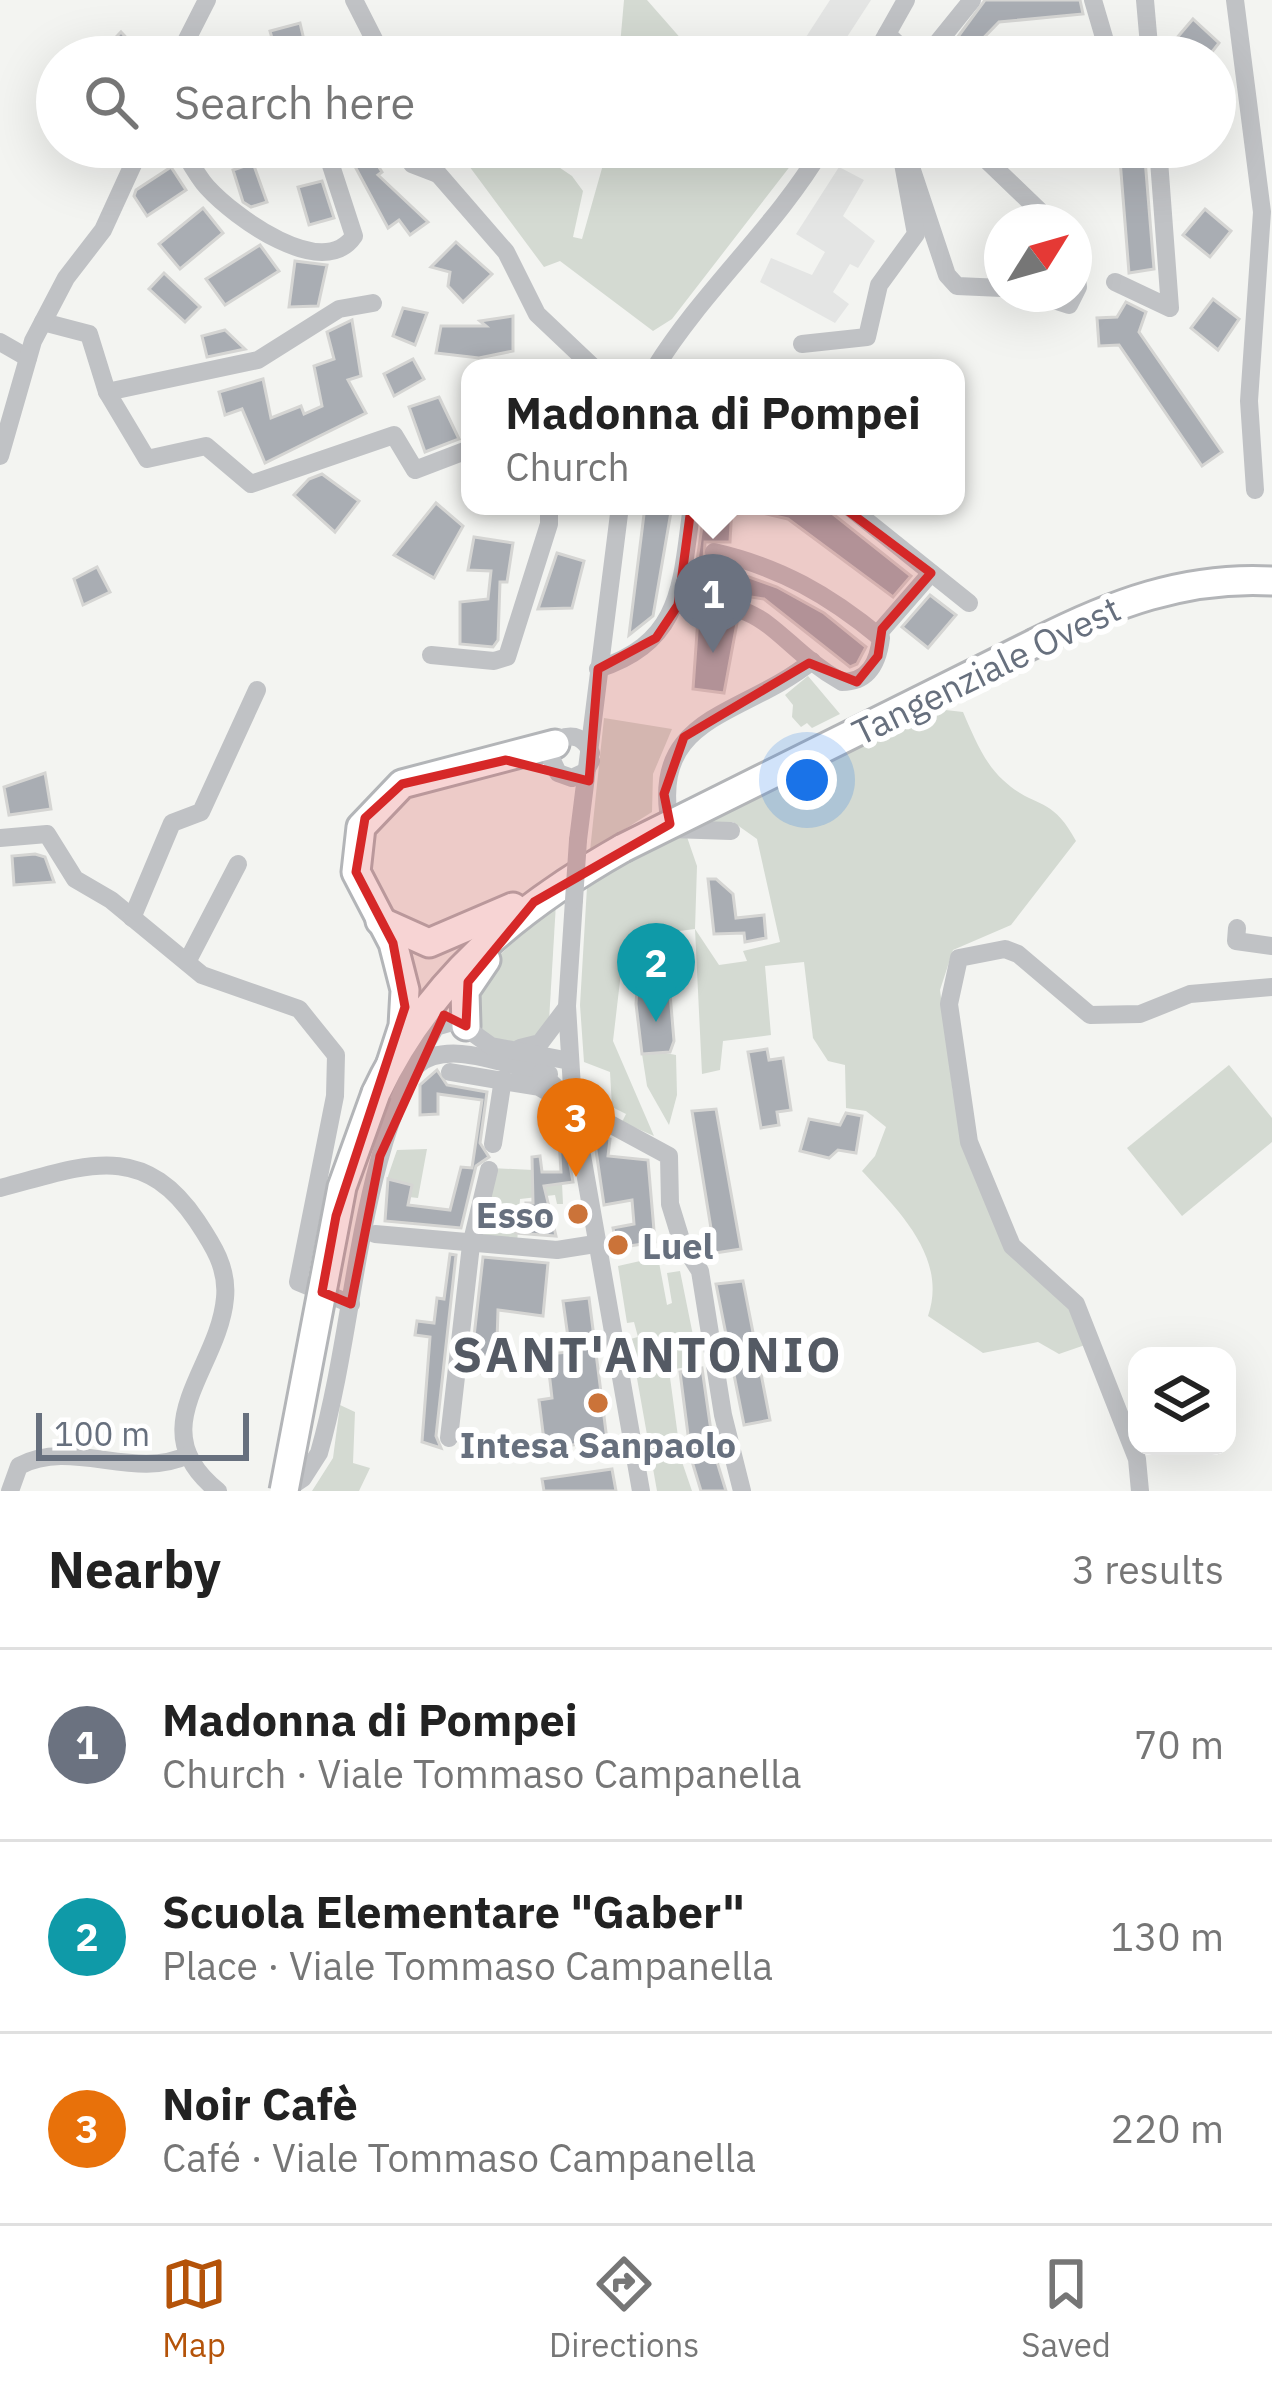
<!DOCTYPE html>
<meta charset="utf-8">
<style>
body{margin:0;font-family:"IBM Plex Sans",sans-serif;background:#f2f2f2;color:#222}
.controls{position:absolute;right:36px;bottom:36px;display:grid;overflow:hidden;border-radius:24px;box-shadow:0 12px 48px #0002}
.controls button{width:108px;height:108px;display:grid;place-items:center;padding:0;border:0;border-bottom:3px solid #e0e0e0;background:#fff;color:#222;font:60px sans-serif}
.compass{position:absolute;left:984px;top:204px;width:108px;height:108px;border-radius:50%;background:#fff;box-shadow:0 12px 48px #0002;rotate:53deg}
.scale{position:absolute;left:36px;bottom:30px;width:213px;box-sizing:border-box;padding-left:12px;border:6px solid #67707e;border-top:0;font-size:33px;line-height:42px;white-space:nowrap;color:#67707e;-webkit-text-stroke:9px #fff;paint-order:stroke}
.you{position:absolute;left:807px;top:780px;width:42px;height:42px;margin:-30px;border:9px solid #fff;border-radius:50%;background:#1a73e8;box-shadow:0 0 0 18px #1a73e833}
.badge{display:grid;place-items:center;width:78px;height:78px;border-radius:50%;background:#b45309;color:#fff;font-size:39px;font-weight:700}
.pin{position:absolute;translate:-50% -99px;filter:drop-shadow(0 3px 6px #0008)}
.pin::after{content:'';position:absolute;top:63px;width:42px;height:36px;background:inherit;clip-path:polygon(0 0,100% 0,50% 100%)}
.popup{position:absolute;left:461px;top:359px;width:504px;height:156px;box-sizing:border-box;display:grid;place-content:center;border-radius:24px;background:#fff;filter:drop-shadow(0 3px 9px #0005);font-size:39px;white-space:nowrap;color:#767676}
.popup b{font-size:45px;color:#222}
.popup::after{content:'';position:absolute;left:50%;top:100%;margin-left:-24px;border:24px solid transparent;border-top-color:#fff}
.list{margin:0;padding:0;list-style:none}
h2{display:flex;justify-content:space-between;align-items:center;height:156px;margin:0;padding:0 48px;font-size:51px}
h2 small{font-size:39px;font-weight:400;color:#767676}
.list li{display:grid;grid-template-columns:78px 1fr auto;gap:36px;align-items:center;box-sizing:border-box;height:192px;padding:0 48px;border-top:3px solid #e0e0e0}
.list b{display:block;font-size:45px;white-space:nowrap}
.list p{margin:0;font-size:39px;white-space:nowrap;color:#767676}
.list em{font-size:39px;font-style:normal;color:#767676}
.icon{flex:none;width:66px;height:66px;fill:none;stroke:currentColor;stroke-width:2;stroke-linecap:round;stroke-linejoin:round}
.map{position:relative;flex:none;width:1272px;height:1491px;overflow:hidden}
.search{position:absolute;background:#fff;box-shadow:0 12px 48px #0002;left:36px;right:36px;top:36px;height:132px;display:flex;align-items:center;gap:30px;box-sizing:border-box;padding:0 42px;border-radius:66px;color:#767676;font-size:45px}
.sheet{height:732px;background:#fff}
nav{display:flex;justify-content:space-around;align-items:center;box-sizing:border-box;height:168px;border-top:3px solid #e0e0e0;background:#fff;font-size:33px;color:#767676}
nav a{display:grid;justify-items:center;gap:6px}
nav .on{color:#b45309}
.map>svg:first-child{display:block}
.built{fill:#e4e5e4}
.green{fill:#d4dad2}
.building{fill:#a9adb3;stroke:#d5d5d3;stroke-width:3}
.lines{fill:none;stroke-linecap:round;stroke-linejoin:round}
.highway-casing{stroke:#b3b5b8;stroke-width:33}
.minor{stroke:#c0c2c5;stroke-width:18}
.highway{stroke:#fff;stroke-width:27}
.highway-bridge-casing{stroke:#b3b5b8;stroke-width:33;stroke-linecap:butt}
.minor-bridge{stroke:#c0c2c5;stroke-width:18}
.highway-bridge{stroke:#fff;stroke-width:27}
.marked{fill:#d62828;fill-opacity:0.2;stroke:#d62828;stroke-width:9;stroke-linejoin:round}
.poi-dot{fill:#cb7339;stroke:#fff;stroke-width:4.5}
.labels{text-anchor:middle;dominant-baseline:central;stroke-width:12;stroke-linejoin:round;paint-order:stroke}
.street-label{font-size:36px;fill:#67707e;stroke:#fff}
.poi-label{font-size:36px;font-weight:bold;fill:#67707e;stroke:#fff;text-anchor:end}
.district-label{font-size:48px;font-weight:bold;letter-spacing:3px;fill:#545a64;stroke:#fff}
</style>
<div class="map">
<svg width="1272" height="1491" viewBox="0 0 1272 1491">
<rect width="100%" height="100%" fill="#f3f4f1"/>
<!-- built -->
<g class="built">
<path d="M830 0H871L834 57H807L797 51Z"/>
<path d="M839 167 864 180 843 216 875 241 858 268 850 264 833 292 849 304 835 323 760 282 771 258 812 275 825 252 796 234Z"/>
</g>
<!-- green -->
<g class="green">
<path d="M624 0H647L697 57H619Z"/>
<path d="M455 147H529L572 176 583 191 573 237 582 239 608 147H805L672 319 653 331 560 261 544 267Z"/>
<path d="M808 676 840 714 812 728 807 723 801 727 792 717 793 705 785 695Z"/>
<path d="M919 707 963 712C973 735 984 763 1003 780 1035 810 1051 794 1076 841L1011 925 953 950 940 990 953 1092 1009 1251 1071 1308 1085 1345 1059 1354 1038 1342 983 1353 928 1316C948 1258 899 1211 862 1171L875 1156 886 1127 866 1111 846 1108 845 1065 828 1061 813 1038 804 962 765 966 771 1035 723 1041 720 1070 702 1074 695 929 625 938 613 1041 654 1136 622 1122 626 1114 612 1107 610 1072 584 1062 580 1005 587 887 674 833 687 837 697 866 695 929 719 965 747 961 743 951 780 942 757 839 733 822 688 823Z"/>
<path d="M604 718 672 729 653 774 652 812 590 851Z"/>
<path d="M556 903 549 1021 529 1042 493 1040 475 1023 478 975Z"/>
<path d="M654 1051 676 1055 677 1095 669 1125 647 1086 642 1054Z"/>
<path d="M1229 1065 1272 1118V1142L1182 1216 1127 1148Z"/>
<path d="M427 1149 418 1198 409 1197 411 1185 387 1179 397 1150Z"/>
<path d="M491 1168 533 1170 562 1183 563 1204H557L555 1195 520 1199 517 1244 477 1241Z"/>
<path d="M658 1257 667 1305 672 1303 667 1273 680 1271 699 1365 669 1370 681 1459 692 1491H657L630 1339 638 1337 634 1322 627 1323 618 1266Z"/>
<path d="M340 1405 355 1412 353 1463 370 1468 359 1491H312L333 1458Z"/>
</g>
<!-- building -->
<g class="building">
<path d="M985 0H1080L1083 14 999 22 965 57H943Z"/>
<path d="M1193 19 1219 43 1208 57H1180L1169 47Z"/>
<path d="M300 23 308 57H277L270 31Z"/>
<path d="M121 32 135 47 129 57H97Z"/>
<path d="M1119 147H1144L1154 269 1129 273Z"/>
<path d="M369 151 382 172 378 175 428 222 410 235 399 220 388 228 351 159Z"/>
<path d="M253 163 267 202 251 207 243 202 233 170Z"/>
<path d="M171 167 186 190 147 216 134 196 136 190Z"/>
<path d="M322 181 334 218 309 225 298 187Z"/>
<path d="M203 208 223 233 180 269 159 244Z"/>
<path d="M1205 209 1231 231 1210 257 1183 235Z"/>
<path d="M456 242 492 274 463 302 448 286 450 272 431 267Z"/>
<path d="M260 245 279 271 225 305 206 279Z"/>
<path d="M295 261 327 265 318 306 289 307Z"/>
<path d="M164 273 200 307 185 322 149 289Z"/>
<path d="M1213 299 1239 319 1218 350 1191 328Z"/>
<path d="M1126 302 1146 312 1139 332 1222 452 1202 466 1119 345 1099 346 1097 318 1117 317Z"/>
<path d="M403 308 427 313 415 345 393 336Z"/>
<path d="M513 316V351L479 358 436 353 441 326H486L480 321Z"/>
<path d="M352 320 361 376 348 380 366 413 265 463 242 409 225 415 219 392 263 379 271 418 301 406 304 414 322 406 314 366 334 359 327 332Z"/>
<path d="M225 330 245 349 207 357 202 336Z"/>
<path d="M413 359 424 379 394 396 384 374Z"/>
<path d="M439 397 459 439 425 452 409 407Z"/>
<path d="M322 474 359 501 335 532 294 495 309 479Z"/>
<path d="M436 503 463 526 434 578 394 555Z"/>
<path d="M645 506H672L653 616 629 635Z"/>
<path d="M705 506H732L730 542H705L704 561 777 587 824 613 866 647 857 664 850 667 764 599 693 588Z"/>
<path d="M753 506H823L911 576 893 597 788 519 753 511Z"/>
<path d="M474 537 513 543 507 582H500L498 640 493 647 460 644V602L488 599 491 571 468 570Z"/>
<path d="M557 553 584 561 572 608 538 609Z"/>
<path d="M97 567 110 592 83 605 74 579Z"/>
<path d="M930 595 956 615 928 648 902 627Z"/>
<path d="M698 618 737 623 724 693 693 689Z"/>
<path d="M45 773 51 809 9 815 4 787Z"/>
<path d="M35 854 45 857 54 882 14 885 12 856Z"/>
<path d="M708 879H716L733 894 736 918 764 915 766 938 745 942 744 933 714 934Z"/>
<path d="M667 958 674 1041 670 1052 642 1054 636 1004 639 961Z"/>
<path d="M767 1049 769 1060 783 1058 791 1110 777 1112 779 1125 761 1128 748 1052Z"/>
<path d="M437 1070 447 1085 487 1092 480 1143 489 1157 476 1166 461 1228 385 1221 388 1179 412 1185 408 1205 450 1210 461 1167 472 1168 482 1100 438 1094V1114L420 1115V1085Z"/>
<path d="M716 1109 741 1249 715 1253 692 1111Z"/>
<path d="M846 1113 862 1116 856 1153 838 1150 829 1158 800 1151 809 1119 840 1125Z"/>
<path d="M593 1130 610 1139 608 1156 648 1160 655 1242 617 1248 613 1228 634 1224 632 1200 604 1205Z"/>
<path d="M559 1139 566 1144 573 1182 544 1186 556 1236 516 1233 515 1226H528L526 1203H533L532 1157 540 1156 542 1172H561Z"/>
<path d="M450 1254 456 1255 436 1436 441 1448 422 1442 430 1337 415 1335 417 1321 434 1323 437 1298 444 1299Z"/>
<path d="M483 1257 548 1263 543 1316 498 1310 496 1371 482 1373 470 1372Z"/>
<path d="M743 1281 770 1420 744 1425 716 1284Z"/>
<path d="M589 1298 607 1440 545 1449 539 1400 552 1398 547 1354 570 1352 563 1301Z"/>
<path d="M702 1368 714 1452 726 1491H701L691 1458 680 1372Z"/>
<path d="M612 1469 616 1491H544L542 1479Z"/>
</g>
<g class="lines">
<defs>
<g id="highway">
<path d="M1035 643C1111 604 1186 576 1272 581"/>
<path d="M380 921 429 943 513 907"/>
<path d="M466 1026 465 991 486 960"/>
<path d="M391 1063 403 1026 405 990 393 943 356 872 361 827 402 784 555 744"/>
<path d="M376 1093C429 980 517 908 623 848"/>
</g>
</defs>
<!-- highway casing -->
<use href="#highway" class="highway-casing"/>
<!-- minor -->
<g class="minor">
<path d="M354 0 383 57"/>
<path d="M1093 0 1108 51 1118 57"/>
<path d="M1145 0 1150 57"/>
<path d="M1235 0 1262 212 1249 401 1255 490"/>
<path d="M887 34 911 57"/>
<path d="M178 57 207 0"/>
<path d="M874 57 906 0"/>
<path d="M926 57 972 0"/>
<path d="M181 147C189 160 197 176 207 187 234 217 323 282 354 236L325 147"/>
<path d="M402 147 412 164 438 174"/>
<path d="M424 147 433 168 506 252 537 314 594 368"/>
<path d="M973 147 1051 222"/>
<path d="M909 161 947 275 957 286 1002 288"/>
<path d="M1115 282 1170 308 1158 147"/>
<path d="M1035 294 1069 305 1078 287 1074 251"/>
<path d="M373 303 339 309 258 360 107 392 147 459 206 446 251 484 394 435 415 470 470 449"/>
<path d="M43 322 89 334 107 392"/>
<path d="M0 342 28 358"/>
<path d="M802 344 867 337 879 285 916 234 900 147"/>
<path d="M655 368C704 289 776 227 823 147"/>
<path d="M0 456 33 341 66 278 103 230 141 147"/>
<path d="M848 506 969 603"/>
<path d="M678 605C770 595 773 643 842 682 869 682 878 662 881 638 829 595 780 567 714 552"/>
<path d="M877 635 931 573"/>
<path d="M431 655 494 661 507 657 549 524V506"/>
<path d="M598 669C684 642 681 582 692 506"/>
<path d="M591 761 585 772 572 778 558 773 550 756 559 739C574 733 585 738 591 753"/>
<path d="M731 831 671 829C646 714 742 718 812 661"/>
<path d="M0 838 47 834 75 879 111 900 202 975 299 1009 336 1055 335 1096 298 1282 351 1304"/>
<path d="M578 840 620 506"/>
<path d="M574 900 567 1006 573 1104 641 1491"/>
<path d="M132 918 172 823 201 812 257 690"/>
<path d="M1237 928 1236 941 1272 946"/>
<path d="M187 962 238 864"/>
<path d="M520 1048 540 1043 565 1010"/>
<path d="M416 1066C448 1037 509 1067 549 1074"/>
<path d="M450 1072 539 1087 551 1094 571 1132"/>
<path d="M541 1073 573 1104 669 1156 670 1204 682 1243 700 1271 723 1415 742 1491"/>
<path d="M493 1144 503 1079"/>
<path d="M0 1188C82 1167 141 1138 197 1221 213 1245 228 1268 225 1298 219 1369 139 1429 218 1491"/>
<path d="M375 1234 557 1250 595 1244"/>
<path d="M449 1438 471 1245 489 1170"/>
<path d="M10 1491 19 1466C72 1438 134 1481 188 1455"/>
<path d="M284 1491 303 1478 319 1453C359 1313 355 1153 436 1027L456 1021 491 1046 570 1061"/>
<path d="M1140 1491 1137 1459 1076 1304 1012 1246 969 1142 949 1004 959 958 1005 949 1018 954 1090 1015 1140 1014 1190 994 1272 987"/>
</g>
<!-- highway -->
<use href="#highway" class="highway"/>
<defs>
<g id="highway-bridge">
<path d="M623 848 1035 643"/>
<path d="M284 1491 342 1187 376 1093"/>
</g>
</defs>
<!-- highway-bridge casing -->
<use href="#highway-bridge" class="highway-bridge-casing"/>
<!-- minor-bridge -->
<path class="minor-bridge" d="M574 900 578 840"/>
<!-- highway-bridge -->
<use href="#highway-bridge" class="highway-bridge"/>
</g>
<!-- marked area -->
<path class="marked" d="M748 466 800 475 931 573 882 629 878 656 857 682 809 663 684 737 664 794 670 824 534 902 468 982 466 1026 444 1015 380 1156 351 1304 322 1292 336 1216 405 1007 393 943 356 872 365 818 402 784 506 760 589 781 598 669 656 638 678 605 695 478Z"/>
<!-- markers -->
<g class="poi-dot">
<circle cx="578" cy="1214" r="12"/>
<circle cx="618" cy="1245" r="12"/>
<circle cx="598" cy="1403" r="12"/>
</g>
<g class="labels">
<!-- street labels -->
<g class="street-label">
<text transform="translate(986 670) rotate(-26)">Tangenziale Ovest</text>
</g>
<!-- poi labels -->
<g class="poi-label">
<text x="554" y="1214">Esso</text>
<text x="642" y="1245" text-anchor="start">Luel</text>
<text x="598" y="1444" text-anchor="middle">Intesa Sanpaolo</text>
</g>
<!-- district labels -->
<g class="district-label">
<text x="648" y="1354">SANT'ANTONIO</text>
</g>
</g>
</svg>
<div class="controls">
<button><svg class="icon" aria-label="layers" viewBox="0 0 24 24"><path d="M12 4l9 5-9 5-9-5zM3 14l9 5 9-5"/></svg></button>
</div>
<svg class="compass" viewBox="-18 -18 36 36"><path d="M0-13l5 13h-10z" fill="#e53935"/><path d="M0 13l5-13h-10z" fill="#767676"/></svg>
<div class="scale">100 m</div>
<div class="you"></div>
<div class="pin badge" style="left:713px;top:653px;background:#6b7280">1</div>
<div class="popup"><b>Madonna di Pompei</b>Church</div>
<div class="pin badge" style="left:656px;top:1022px;background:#0f9aa8">2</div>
<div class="pin badge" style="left:576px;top:1177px;background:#e8710a">3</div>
<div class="search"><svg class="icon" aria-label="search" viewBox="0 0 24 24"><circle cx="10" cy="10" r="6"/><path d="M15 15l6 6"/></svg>Search here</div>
</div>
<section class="sheet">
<h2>Nearby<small>3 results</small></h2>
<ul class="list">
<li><span class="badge" style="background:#6b7280">1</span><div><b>Madonna di Pompei</b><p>Church · Viale Tommaso Campanella</p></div><em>70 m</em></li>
<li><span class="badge" style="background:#0f9aa8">2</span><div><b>Scuola Elementare &quot;Gaber&quot;</b><p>Place · Viale Tommaso Campanella</p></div><em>130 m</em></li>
<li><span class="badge" style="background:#e8710a">3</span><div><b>Noir Cafè</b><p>Café · Viale Tommaso Campanella</p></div><em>220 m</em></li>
</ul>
</section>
<nav>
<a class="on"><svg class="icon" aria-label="map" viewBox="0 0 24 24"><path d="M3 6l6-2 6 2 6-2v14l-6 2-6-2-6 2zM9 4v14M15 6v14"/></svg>Map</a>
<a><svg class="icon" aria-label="directions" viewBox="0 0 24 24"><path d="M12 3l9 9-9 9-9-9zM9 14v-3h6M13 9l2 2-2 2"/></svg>Directions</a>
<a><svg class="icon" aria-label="saved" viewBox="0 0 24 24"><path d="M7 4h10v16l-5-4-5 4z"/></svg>Saved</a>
</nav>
